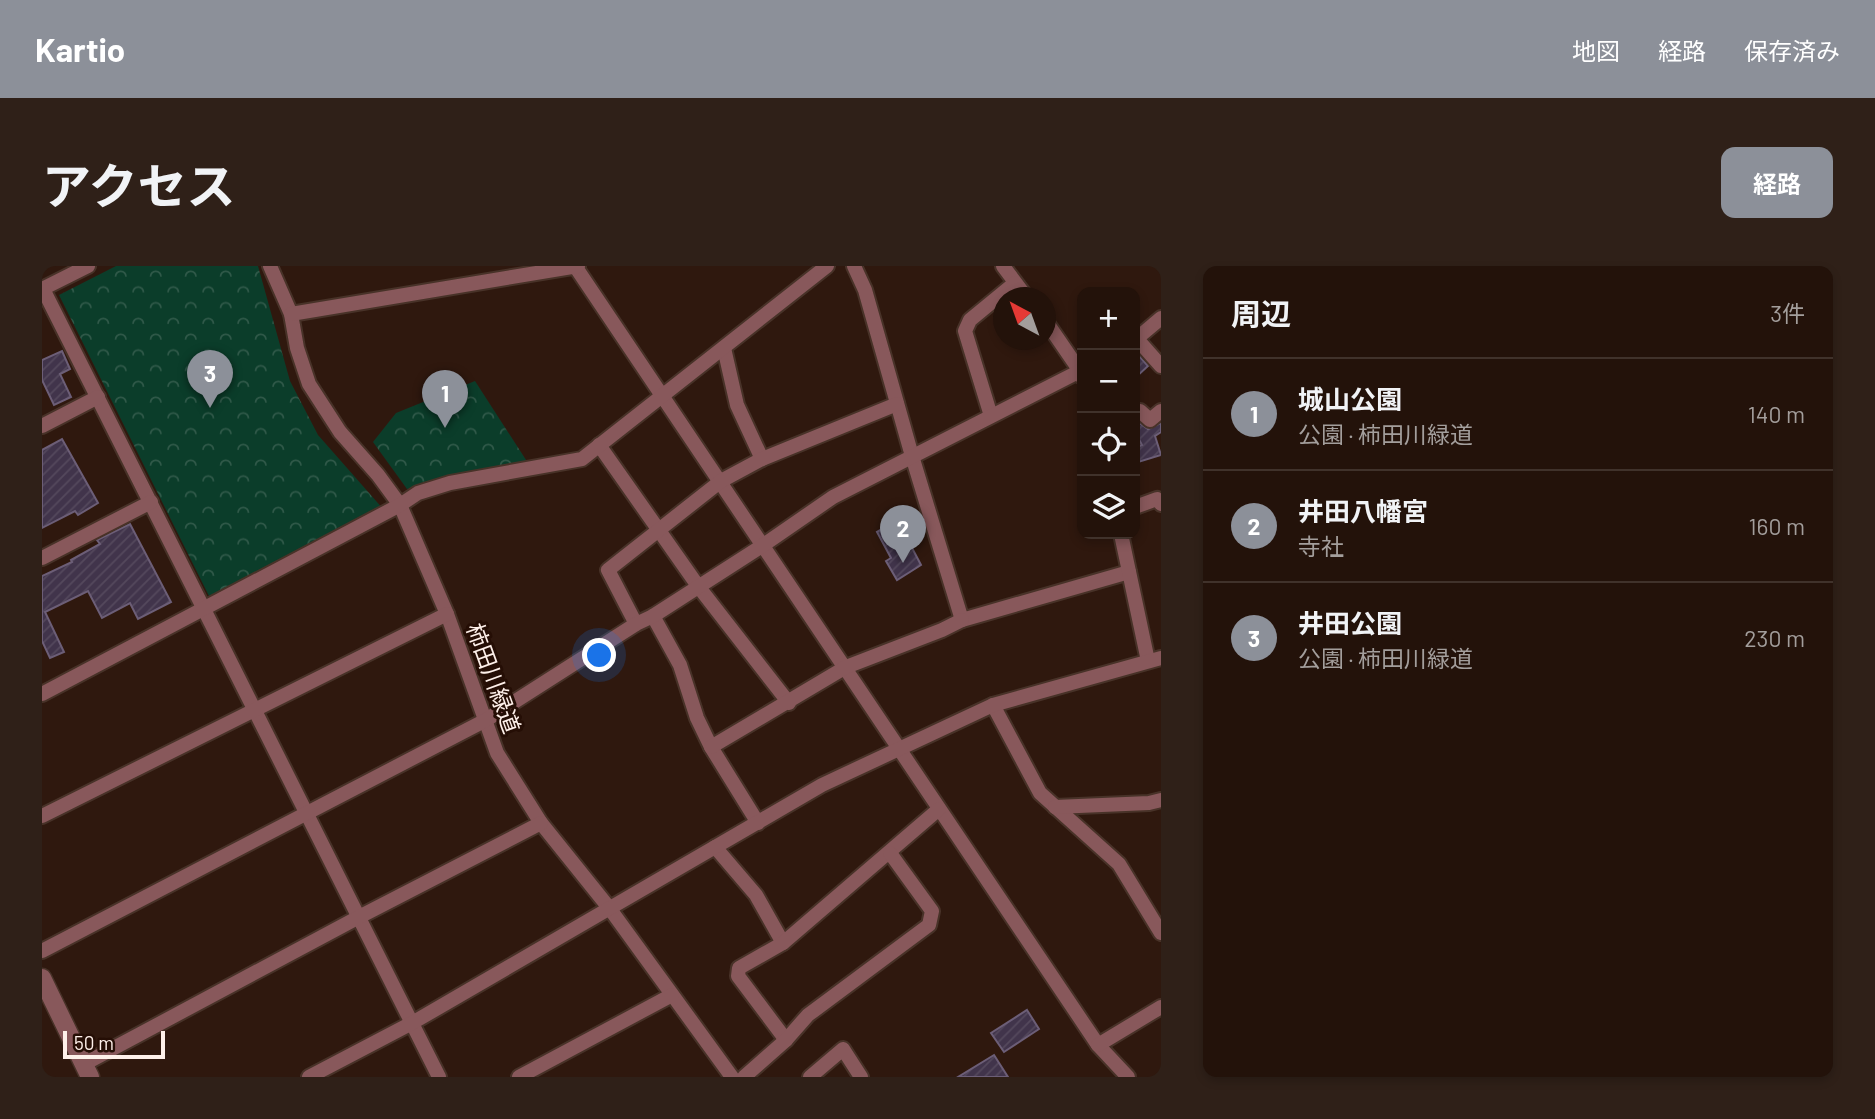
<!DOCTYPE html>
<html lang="ja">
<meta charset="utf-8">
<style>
body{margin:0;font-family:Barlow,"Noto Sans JP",sans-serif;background:#2f2018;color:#f1f3f6}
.controls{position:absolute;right:21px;top:21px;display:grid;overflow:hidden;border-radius:14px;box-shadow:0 4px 10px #0003}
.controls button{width:63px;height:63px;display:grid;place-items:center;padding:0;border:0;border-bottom:2px solid #40322b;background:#23120a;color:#f1f3f6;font:35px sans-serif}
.compass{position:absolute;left:951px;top:21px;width:63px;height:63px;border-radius:50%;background:#23120a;box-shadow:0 4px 10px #0003;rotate:319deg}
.scale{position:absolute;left:21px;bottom:18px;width:102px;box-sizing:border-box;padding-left:7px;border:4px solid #fef0ea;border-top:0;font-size:19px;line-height:24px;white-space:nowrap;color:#fef0ea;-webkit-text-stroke:5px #250e05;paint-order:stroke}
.you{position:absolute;left:558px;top:390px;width:24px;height:24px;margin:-18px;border:5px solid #fff;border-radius:50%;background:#1a73e8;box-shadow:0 0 0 10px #1a73e833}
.badge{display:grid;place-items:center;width:46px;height:46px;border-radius:50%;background:#8c9099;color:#fff;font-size:23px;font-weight:700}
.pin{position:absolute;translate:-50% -58px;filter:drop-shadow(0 2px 4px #0008)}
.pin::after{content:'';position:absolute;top:37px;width:24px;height:21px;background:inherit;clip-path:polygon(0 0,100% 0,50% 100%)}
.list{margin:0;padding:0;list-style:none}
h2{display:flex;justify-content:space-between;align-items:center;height:91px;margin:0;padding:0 28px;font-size:30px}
h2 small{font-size:23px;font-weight:400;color:#a39e9c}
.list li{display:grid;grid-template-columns:46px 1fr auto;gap:21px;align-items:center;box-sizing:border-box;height:112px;padding:0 28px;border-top:2px solid #40322b}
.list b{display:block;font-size:26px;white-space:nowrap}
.list p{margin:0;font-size:23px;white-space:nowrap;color:#a39e9c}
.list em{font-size:23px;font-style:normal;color:#a39e9c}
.icon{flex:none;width:38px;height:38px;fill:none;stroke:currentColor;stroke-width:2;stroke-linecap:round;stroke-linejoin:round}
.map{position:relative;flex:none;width:1119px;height:811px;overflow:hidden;border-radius:14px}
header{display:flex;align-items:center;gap:42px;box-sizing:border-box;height:98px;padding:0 35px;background:#8c9099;color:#fff}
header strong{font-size:33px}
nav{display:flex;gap:38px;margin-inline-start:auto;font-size:24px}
.intro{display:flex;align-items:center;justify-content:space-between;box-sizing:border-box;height:168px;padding:0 42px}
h1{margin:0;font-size:49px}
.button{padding:18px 32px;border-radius:14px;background:#8c9099;color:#fff;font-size:24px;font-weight:700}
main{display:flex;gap:42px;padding:0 42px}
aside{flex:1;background:#23120a;border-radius:14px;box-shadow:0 4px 10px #0003}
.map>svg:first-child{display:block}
.forest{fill:url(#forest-crowns)}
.building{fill:url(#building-hatch);stroke:#6c5e77;stroke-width:2}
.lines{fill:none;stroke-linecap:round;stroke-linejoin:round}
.minor-casing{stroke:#483228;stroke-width:18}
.tertiary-casing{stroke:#483228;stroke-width:21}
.minor{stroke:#88585b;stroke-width:14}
.tertiary{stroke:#88585b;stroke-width:18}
.labels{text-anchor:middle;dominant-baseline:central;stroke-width:6;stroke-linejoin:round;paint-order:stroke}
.street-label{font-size:23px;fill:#fef0ea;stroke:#250e05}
</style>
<header>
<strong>Kartio</strong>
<nav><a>地図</a><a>経路</a><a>保存済み</a></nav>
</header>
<div class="intro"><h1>アクセス</h1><a class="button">経路</a></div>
<main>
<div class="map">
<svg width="1119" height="811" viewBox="0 0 1119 811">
<defs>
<pattern id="forest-crowns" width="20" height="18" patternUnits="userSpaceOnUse" patternTransform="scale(1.75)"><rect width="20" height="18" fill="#0b3d2a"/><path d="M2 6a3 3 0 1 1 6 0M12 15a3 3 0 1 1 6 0" fill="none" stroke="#305949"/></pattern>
<pattern id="building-hatch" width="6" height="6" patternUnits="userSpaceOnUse" patternTransform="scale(1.75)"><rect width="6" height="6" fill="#41344b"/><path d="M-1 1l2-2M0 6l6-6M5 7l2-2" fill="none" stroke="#54485c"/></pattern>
</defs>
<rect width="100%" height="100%" fill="#2f180e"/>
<!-- forest -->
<g class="forest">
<path d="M74 0H216L248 115 276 169 342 244 167 330 17 29Z"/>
<path d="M433 115 486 197 365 223 331 176 354 147Z"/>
</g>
<!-- building -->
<g class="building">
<path d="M20 85 28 103 18 108 29 131 12 139 0 114V94Z"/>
<path d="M1098 91 1106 100 1093 112V95Z"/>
<path d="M1093 156H1096L1106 163 1119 157V166L1113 170 1119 189 1093 197V182L1100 179 1093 166Z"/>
<path d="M20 173 56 237 36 249 33 245 0 262V184Z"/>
<path d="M88 258 129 336 96 353 88 337 60 352 46 325 3 346 22 386 8 392 0 375V310L30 296 29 294 58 278 55 274Z"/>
<path d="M847 259 861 285 869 280 879 299 855 314 844 295 849 292 835 266Z"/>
<path d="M985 744 997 763 962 786 949 767Z"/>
<path d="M952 789 966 811H916Z"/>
</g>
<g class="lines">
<defs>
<g id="minor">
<path d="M228 0 249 48 255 82 267 118 298 166 336 209 358 239 405 348 455 487 499 557 568 643 690 811"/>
<path d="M533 0 1056 779 1086 811"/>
<path d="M812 0 823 24 870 190 920 354 1087 306"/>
<path d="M961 0 985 32"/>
<path d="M0 23 46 0"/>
<path d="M1 23 397 811"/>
<path d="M249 48 536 0"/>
<path d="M1003 54 1038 105 1040 111"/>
<path d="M1095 73 1119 100"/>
<path d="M1093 74 1119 52"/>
<path d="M682 82 695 139 720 193"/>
<path d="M1093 147 1098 145 1108 154 1119 145"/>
<path d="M949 150 923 65 928 54 973 17"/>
<path d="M0 160 56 131"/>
<path d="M557 179 656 320 747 437"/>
<path d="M1093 241 1115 233 1119 238"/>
<path d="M1079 268 1106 395"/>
<path d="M0 292 109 236"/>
<path d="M611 350 638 399 655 452 669 481 716 557"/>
<path d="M594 358 566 304 679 215 720 193 855 138"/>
<path d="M0 428 358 239 376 227 408 217 540 193 785 0"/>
<path d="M951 439 998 527 1077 598 1119 667"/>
<path d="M669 481 804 401 900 364 920 354"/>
<path d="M1013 541 1107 537 1119 534"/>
<path d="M0 550 405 348"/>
<path d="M673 581 714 629 741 677"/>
<path d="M0 685 444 454 594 358 611 350 720 280 791 231 1040 104"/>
<path d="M744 774 696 710 697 702 741 677 897 543"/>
<path d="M1056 779 1119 741"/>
<path d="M42 798 317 651 499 557"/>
<path d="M267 811 370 757 780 519 951 439 1119 392"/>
<path d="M477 811 630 729"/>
<path d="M702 811 744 774 766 749 887 659 890 645 848 587"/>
<path d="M768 811 801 783 819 811"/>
</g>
<path id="tertiary" d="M0 712 48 811"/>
</defs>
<!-- minor casing -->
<use href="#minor" class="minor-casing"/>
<!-- tertiary casing -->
<use href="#tertiary" class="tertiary-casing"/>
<!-- minor -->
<use href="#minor" class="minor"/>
<!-- tertiary -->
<use href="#tertiary" class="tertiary"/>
</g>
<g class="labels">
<!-- street labels -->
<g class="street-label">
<text transform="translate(452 412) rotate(70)">柿田川緑道</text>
</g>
</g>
</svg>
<div class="controls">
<button>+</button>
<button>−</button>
<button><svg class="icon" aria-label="locate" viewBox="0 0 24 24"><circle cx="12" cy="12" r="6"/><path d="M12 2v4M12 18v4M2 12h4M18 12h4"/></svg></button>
<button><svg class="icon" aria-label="layers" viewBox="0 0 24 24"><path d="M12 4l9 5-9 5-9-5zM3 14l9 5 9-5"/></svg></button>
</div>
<svg class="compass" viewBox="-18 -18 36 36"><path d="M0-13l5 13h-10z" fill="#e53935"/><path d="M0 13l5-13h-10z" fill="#a39e9c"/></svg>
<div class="scale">50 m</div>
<div class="you"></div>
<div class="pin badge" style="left:403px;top:162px">1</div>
<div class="pin badge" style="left:861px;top:297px">2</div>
<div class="pin badge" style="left:168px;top:142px">3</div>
</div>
<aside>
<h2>周辺<small>3件</small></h2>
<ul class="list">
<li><span class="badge">1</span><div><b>城山公園</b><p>公園 · 柿田川緑道</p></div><em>140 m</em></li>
<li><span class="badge">2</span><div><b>井田八幡宮</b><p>寺社</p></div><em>160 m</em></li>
<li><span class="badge">3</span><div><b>井田公園</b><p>公園 · 柿田川緑道</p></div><em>230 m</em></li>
</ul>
</aside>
</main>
